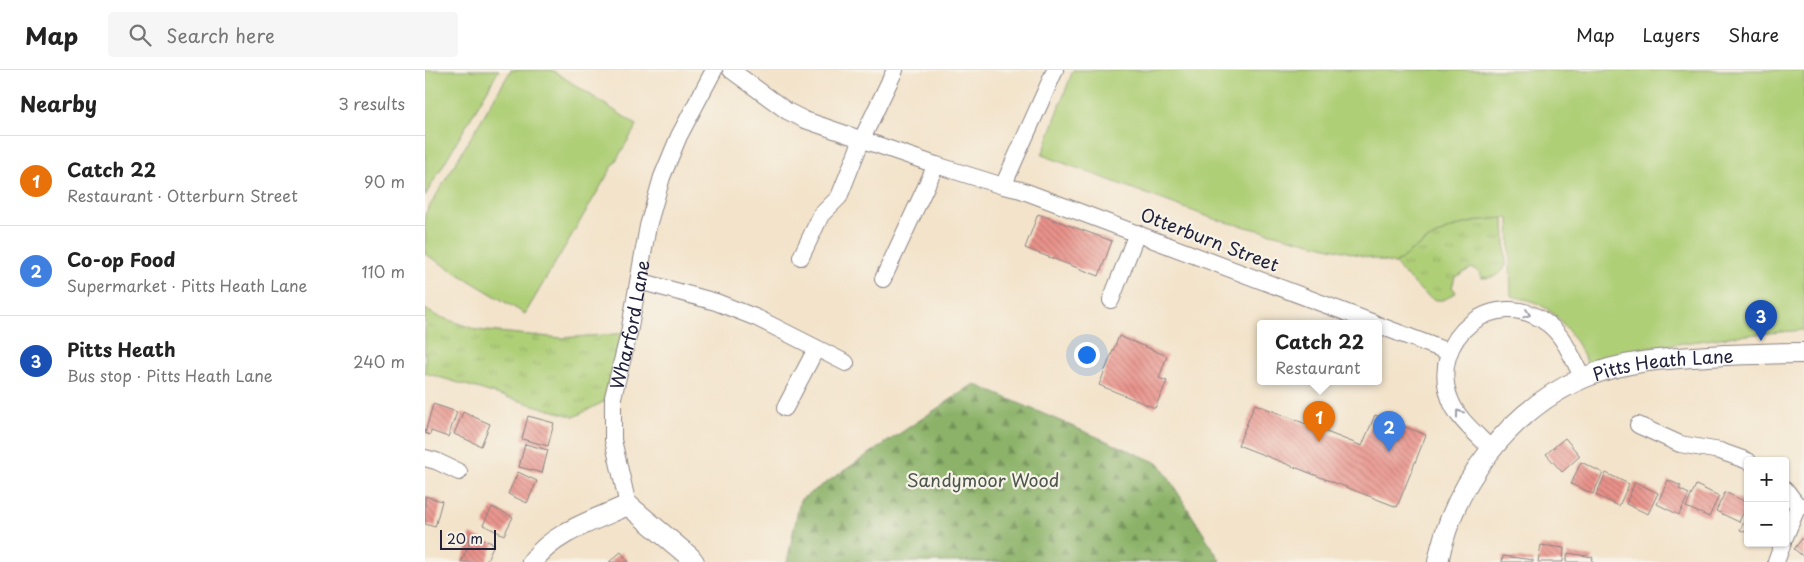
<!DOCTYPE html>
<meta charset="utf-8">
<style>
body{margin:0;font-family:"Playpen Sans",sans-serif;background:#f6f6f6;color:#222}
.controls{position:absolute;right:15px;bottom:15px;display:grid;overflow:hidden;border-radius:5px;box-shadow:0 1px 4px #0004}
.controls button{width:45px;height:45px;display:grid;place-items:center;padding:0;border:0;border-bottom:1px solid #e0e0e0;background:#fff;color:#222;font:25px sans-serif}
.scale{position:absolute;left:15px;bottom:12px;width:56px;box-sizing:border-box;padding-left:5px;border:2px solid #22223b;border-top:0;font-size:14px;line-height:18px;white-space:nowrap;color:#22223b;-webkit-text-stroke:4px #f7f3e8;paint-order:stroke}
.you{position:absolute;left:661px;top:284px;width:18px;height:18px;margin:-12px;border:4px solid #fff;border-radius:50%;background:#1a73e8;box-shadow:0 0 0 8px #1a73e833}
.badge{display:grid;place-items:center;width:32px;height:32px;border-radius:50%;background:#111827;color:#fff;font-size:16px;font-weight:700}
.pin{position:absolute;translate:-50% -41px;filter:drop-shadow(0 1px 2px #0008)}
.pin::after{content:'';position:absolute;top:26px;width:18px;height:15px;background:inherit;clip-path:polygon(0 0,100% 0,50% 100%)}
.popup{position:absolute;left:832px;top:250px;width:125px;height:65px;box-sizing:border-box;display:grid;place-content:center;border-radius:5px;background:#fff;filter:drop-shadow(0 1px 4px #0005);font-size:16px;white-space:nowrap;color:#767676}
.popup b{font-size:19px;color:#222}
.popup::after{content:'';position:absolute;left:50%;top:100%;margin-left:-10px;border:10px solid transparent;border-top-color:#fff}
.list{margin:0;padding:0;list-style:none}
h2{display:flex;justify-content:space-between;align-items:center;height:65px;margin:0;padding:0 20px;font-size:21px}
h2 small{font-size:16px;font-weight:400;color:#767676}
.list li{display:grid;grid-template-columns:32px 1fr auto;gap:15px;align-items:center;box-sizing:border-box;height:90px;padding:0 20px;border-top:1px solid #e0e0e0}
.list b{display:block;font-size:19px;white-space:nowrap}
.list p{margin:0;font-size:16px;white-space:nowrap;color:#767676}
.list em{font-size:16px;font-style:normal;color:#767676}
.icon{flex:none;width:28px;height:28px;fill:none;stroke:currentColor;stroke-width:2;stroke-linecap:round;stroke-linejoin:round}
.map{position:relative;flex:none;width:1379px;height:492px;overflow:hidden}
header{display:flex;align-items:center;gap:30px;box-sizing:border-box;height:70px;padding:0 25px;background:#fff;border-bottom:1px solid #e0e0e0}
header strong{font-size:24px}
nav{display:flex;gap:28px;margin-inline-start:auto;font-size:18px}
.search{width:350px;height:45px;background:#f6f6f6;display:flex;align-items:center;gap:12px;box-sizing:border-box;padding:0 18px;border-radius:5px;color:#767676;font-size:19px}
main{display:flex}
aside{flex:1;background:#fff}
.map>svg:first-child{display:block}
.grass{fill:#afcf77;stroke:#687859}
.forest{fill:url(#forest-firs);stroke:#566a52}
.park{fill:url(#park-tufts);stroke:#687859}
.building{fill:url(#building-back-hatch)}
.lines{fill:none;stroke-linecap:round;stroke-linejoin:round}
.minor-casing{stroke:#8a8282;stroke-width:18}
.tertiary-casing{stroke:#8a8282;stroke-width:22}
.minor{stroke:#fff;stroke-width:16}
.tertiary{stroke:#fff;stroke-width:20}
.oneway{stroke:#9c9ca7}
.labels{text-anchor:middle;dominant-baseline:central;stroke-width:4.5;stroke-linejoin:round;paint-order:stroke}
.street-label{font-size:18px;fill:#22223b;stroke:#f7f3e8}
.park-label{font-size:18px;fill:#4c564d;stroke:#f7f3e8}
</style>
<header>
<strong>Map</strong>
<div class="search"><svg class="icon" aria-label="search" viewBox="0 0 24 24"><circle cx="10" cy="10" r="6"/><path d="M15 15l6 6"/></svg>Search here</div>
<nav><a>Map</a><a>Layers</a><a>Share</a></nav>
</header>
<main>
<aside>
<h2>Nearby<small>3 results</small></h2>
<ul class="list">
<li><span class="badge" style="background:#e8710a">1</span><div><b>Catch 22</b><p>Restaurant · Otterburn Street</p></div><em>90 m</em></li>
<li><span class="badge" style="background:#3f7fe0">2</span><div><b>Co-op Food</b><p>Supermarket · Pitts Heath Lane</p></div><em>110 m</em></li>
<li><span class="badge" style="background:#1a4fb4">3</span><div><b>Pitts Heath</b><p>Bus stop · Pitts Heath Lane</p></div><em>240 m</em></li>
</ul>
</aside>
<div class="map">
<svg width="1379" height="492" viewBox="0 0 1379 492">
<defs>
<pattern id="forest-firs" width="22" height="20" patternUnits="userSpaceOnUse" patternTransform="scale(1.25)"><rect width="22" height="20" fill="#8bb268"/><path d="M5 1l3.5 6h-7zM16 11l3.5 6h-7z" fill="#719057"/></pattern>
<pattern id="park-tufts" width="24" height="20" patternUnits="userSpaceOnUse" patternTransform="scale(1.25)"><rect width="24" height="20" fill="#afcf77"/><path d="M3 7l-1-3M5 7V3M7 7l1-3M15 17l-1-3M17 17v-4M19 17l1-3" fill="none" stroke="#96b168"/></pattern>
<pattern id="building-back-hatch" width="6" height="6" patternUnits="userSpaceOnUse" patternTransform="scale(1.25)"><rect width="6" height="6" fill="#e9928a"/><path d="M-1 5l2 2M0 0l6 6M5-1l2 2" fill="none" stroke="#bc7772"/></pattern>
</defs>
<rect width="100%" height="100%" fill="#f7f3e8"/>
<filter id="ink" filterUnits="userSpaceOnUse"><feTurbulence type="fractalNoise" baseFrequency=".02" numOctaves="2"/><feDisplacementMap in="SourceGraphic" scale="10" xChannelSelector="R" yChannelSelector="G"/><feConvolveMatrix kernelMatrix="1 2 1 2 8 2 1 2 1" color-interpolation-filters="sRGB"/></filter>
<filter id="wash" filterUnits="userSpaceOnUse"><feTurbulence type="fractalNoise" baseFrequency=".0096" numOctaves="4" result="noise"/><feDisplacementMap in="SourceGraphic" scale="20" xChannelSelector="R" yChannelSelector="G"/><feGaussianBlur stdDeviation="1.12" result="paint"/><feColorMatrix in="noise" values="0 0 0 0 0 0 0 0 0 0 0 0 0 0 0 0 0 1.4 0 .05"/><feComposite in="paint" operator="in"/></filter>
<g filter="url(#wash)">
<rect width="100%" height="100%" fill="#f3e3ca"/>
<!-- grass -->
<g class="grass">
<path d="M0 0H74L0 126Z"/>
<path d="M86 0H127L212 55 100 244 0 184V144Z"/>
<path d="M648 0H1379V260L1310 266 1216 279 1163 294C1150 269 1136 243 1109 232 1102 229 1093 228 1086 226L1084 148C1032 151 1010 161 970 194L789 149 617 85Z"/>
</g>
<!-- forest -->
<path class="forest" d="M549 314 735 394 796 492H362L375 430Z"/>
<!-- park -->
<g class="park">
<path d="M1079 148 1081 195C1076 206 1068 208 1057 208L1054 202 1047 198 1030 207 1027 217 1031 222C1025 226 1020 231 1013 230 1001 230 979 203 970 194 1006 164 1031 151 1079 148Z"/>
<path d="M0 239 10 245 52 260 136 268 204 263 188 327 149 347 0 303Z"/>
</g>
<g id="blocks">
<!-- building -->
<g class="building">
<path d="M613 144 687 171 674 206 600 178Z"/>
<path d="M694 266 742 286 734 308 742 311 730 338 674 315Z"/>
<path d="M8 334 32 342 23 367 6 361 5 365 0 363Z"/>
<path d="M830 334 937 376 950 345 1001 365 972 437 813 375Z"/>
<path d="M38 342 65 354 56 376 29 364Z"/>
<path d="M103 346 129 353 123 376 97 369Z"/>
<path d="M1140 368 1155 386 1137 402 1121 384Z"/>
<path d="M100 374 123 380 117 403 94 397Z"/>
<path d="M1156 392 1178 403 1168 424 1146 414Z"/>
<path d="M93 402 112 411 102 433 83 424Z"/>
<path d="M1181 403 1204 414 1194 436 1171 425Z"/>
<path d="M1243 410 1256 416 1254 419 1264 424 1254 445 1232 434Z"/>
<path d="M1210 412 1233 423 1223 444 1201 434Z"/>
<path d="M1271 415 1294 426 1284 447 1261 437Z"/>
<path d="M1300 422 1323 433 1314 452 1291 441Z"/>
<path d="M0 426 17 431 10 457 0 454Z"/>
<path d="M67 437 88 447 79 465 58 455Z"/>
<path d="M1323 443V463L1315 460Z"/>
<path d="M46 464 69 474 61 492H36L45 472 43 471Z"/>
<path d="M1379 466V487L1369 479Z"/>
<path d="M1116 475 1139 478 1138 492H1113Z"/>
<path d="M196 482 204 492H184Z"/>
<path d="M1143 483 1168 487 1167 492H1141Z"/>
<path d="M1078 486 1108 490V492H1077Z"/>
</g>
</g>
</g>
<g filter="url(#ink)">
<use href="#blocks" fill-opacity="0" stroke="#8a8282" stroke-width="1"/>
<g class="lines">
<defs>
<g id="minor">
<path d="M306 0 362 41 380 50 511 95 578 116 596 120 949 253"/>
<path d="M578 116 630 0"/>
<path d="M376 187 396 145 414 127 437 69 470 0"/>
<path d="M458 209 511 95"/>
<path d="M214 211 291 232 332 248 421 293"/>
<path d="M686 230 712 163"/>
<path d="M953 255 1024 282"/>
<path d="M360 338 391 279"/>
<path d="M1213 355 1255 374 1295 381 1323 391"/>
<path d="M1066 379C1052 364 1032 349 1025 329 1002 269 1070 213 1123 254 1140 267 1148 290 1158 308"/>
<path d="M0 388 11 391 34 402"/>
<path d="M1360 419 1373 436H1379"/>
<path id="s1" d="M203 435 188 370V327L204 263 223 156 237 107 254 66 289 0"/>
<path d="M1360 467 1373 436"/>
<path d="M1351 492 1358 473"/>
</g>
<g id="tertiary">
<path d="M107 492C129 462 170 450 203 435L265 487 269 492"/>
<path id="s2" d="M1013 492C1028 414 1085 340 1158 308 1201 289 1253 288 1299 285 1326 284 1352 283 1379 283"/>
</g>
</defs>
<!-- minor casing -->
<use href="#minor" class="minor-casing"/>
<!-- tertiary casing -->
<use href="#tertiary" class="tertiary-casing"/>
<!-- minor -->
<use href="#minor" class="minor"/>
<!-- tertiary -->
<use href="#tertiary" class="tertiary"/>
</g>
<!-- one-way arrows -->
<defs><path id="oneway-chevron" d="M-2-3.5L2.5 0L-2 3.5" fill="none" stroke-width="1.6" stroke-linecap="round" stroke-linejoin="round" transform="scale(1.25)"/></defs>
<g class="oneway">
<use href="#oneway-chevron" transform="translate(1102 244) rotate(19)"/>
<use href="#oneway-chevron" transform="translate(1034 343) rotate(-126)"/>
</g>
</g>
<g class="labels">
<!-- street labels -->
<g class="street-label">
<text transform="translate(785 169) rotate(21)">Otterburn Street</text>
<text stroke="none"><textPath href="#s1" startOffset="184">Wharford Lane</textPath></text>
<text stroke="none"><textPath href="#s2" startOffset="325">Pitts Heath Lane</textPath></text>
</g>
<!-- park labels -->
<g class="park-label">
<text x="558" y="409">Sandymoor Wood</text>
</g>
</g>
</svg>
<div class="controls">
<button>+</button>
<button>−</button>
</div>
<div class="scale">20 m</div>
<div class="you"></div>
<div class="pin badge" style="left:894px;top:372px;background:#e8710a">1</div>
<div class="popup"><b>Catch 22</b>Restaurant</div>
<div class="pin badge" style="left:964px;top:382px;background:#3f7fe0">2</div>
<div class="pin badge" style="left:1336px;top:271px;background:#1a4fb4">3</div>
</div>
</main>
